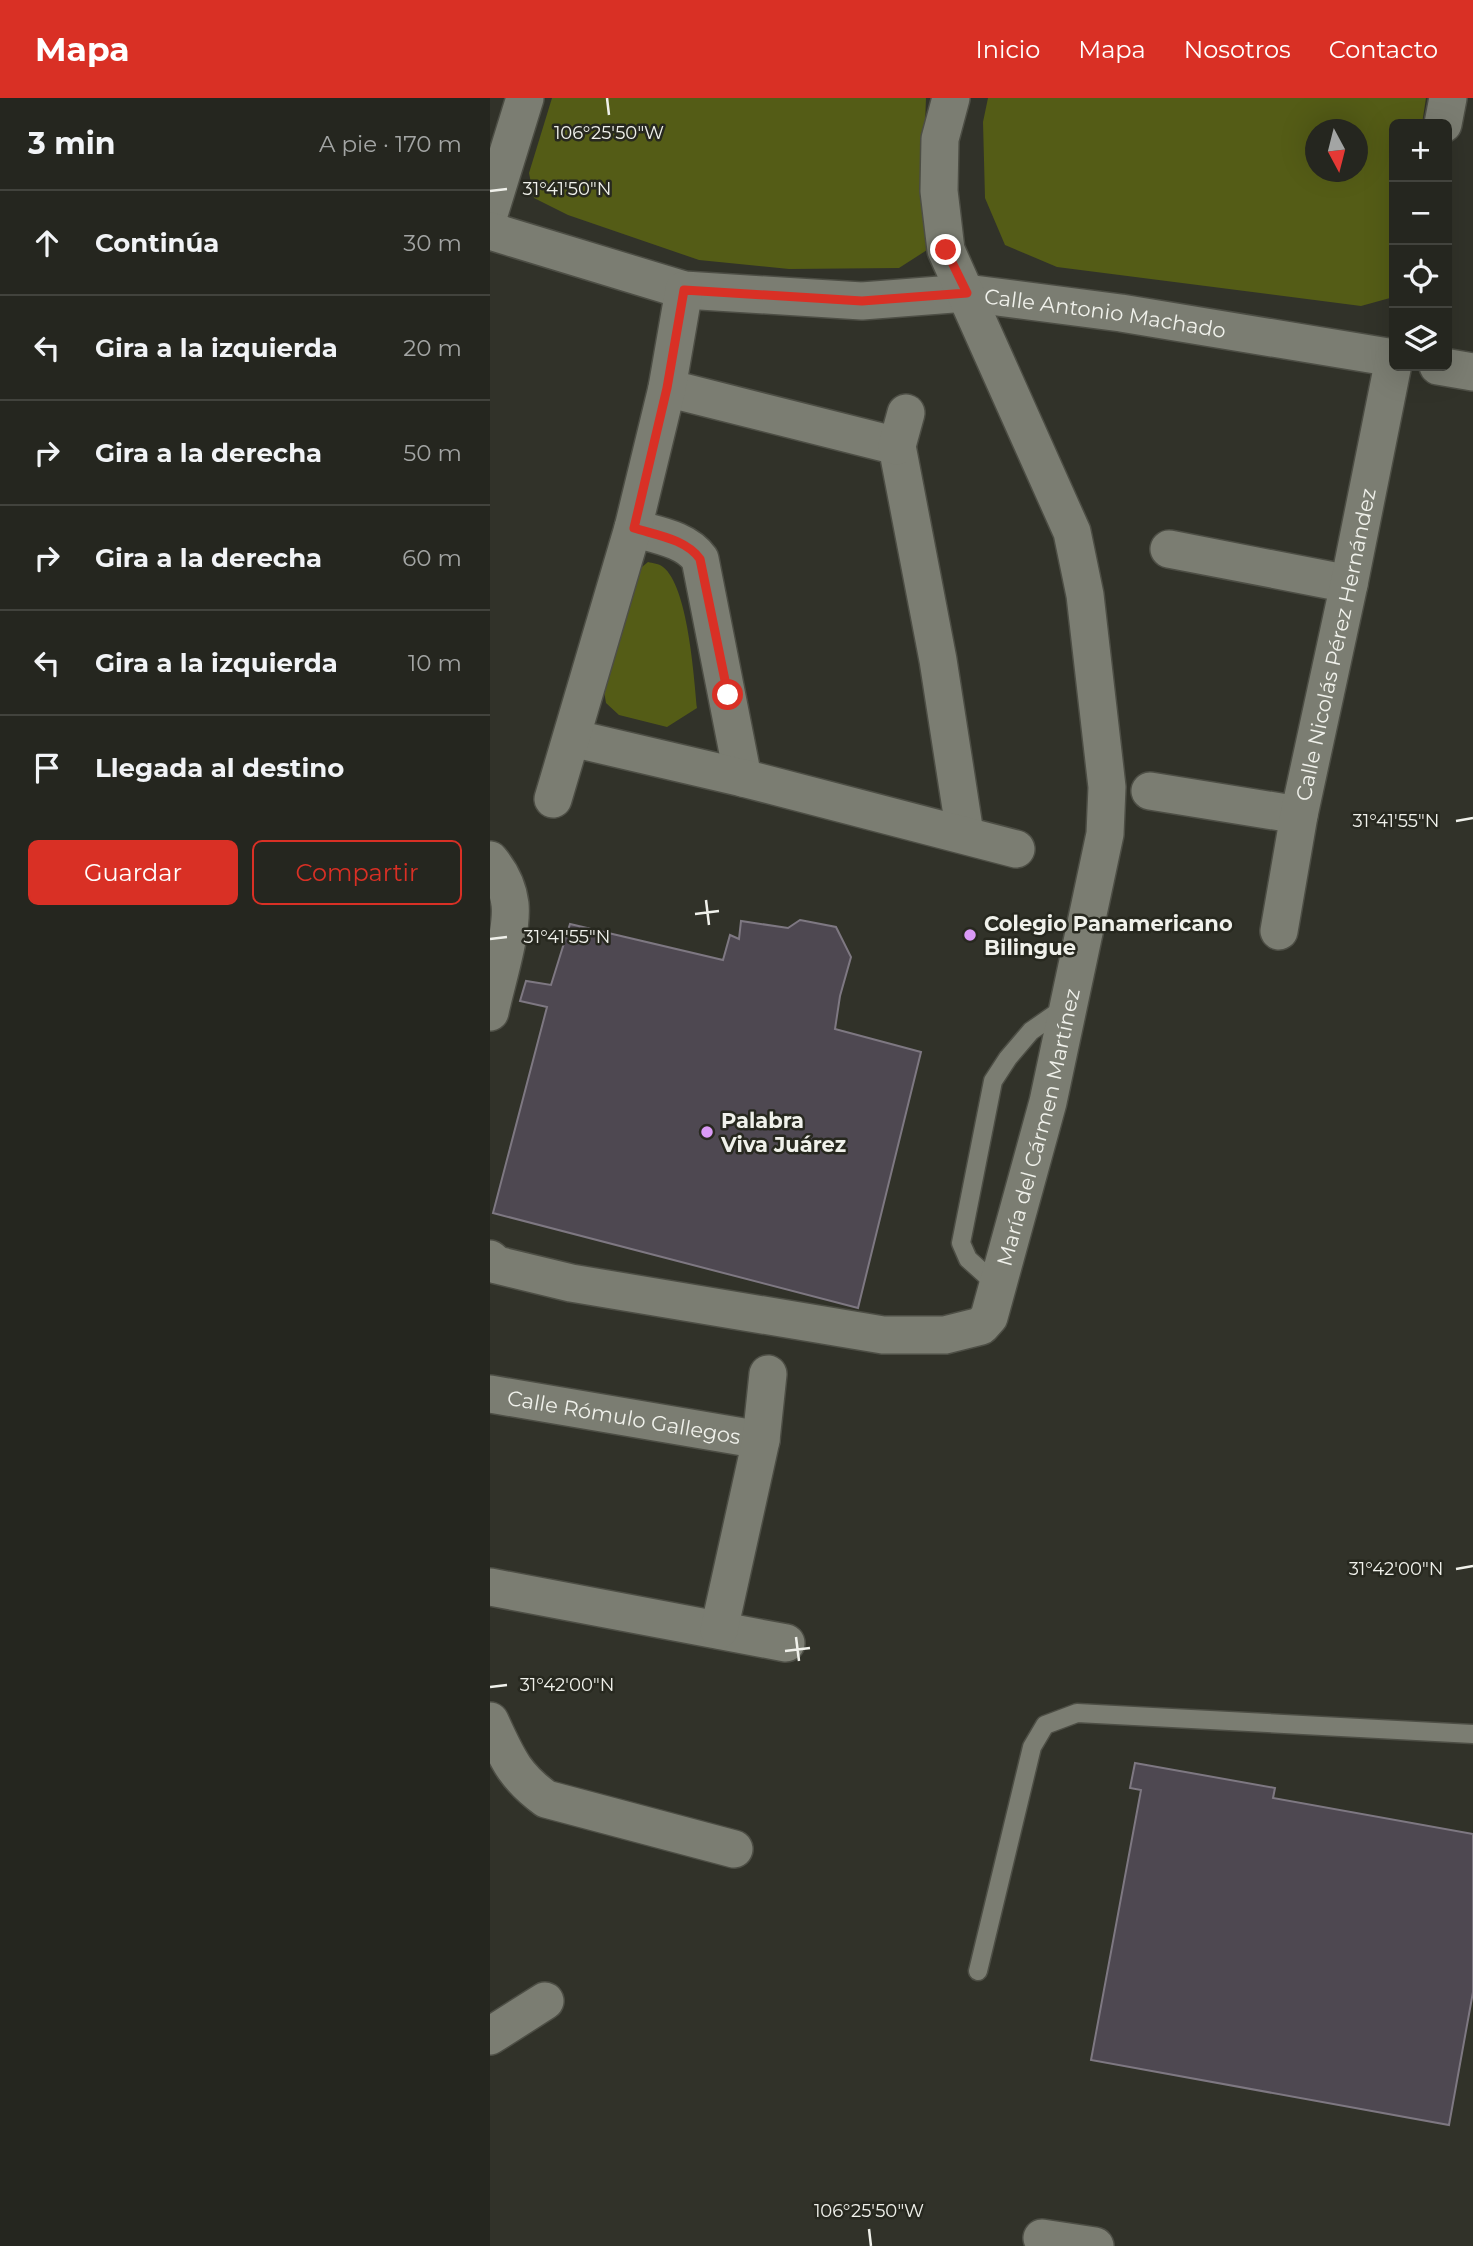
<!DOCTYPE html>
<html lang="es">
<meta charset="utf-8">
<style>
body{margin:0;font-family:Montserrat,sans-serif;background:#31322c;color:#f1f3f6}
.controls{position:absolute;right:21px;top:21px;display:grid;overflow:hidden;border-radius:10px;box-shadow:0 7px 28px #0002}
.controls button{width:63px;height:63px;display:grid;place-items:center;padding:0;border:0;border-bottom:2px solid #42433d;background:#25261f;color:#f1f3f6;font:35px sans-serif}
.compass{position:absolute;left:815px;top:21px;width:63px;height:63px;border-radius:50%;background:#25261f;box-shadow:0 7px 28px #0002;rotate:173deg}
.stop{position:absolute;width:21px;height:21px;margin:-16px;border:5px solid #d93025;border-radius:50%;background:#fff}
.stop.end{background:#d93025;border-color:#fff;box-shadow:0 2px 7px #0008}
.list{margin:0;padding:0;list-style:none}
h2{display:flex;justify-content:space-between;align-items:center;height:91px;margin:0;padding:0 28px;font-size:30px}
h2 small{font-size:23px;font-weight:400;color:#a3a5a4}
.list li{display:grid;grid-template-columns:46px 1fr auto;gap:21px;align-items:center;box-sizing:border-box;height:105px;padding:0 28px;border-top:2px solid #42433d}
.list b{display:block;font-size:26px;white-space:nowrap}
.list em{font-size:23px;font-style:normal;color:#a3a5a4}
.actions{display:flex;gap:14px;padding:21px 28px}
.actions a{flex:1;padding:16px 0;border:2px solid #d93025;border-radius:10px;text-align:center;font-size:24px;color:#d93025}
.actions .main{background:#d93025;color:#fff}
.icon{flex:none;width:38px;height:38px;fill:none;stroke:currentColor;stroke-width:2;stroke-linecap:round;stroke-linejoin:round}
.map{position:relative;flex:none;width:983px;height:2148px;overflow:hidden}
header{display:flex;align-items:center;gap:42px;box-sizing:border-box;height:98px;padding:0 35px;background:#d93025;color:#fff}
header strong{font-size:33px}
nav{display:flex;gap:38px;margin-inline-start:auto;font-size:24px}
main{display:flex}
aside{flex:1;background:#25261f}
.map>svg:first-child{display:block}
.green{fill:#545c16;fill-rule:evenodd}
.building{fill:#4e4851;stroke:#7e7882;stroke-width:2}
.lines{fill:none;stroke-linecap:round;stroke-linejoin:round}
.service-casing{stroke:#4d4e45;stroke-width:21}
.minor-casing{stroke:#4d4e45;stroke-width:40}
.service{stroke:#7b7d72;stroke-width:18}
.minor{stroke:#7b7d72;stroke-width:37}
.route{stroke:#d93025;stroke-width:9}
.ticks{fill:none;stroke:#f0f1eb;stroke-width:2.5}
.poi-dot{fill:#da9af6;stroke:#27281f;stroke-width:2.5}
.labels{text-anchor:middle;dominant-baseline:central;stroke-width:5;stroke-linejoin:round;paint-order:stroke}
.street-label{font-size:21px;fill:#f0f1eb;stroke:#27281f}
.poi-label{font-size:21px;font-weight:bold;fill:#f0f1eb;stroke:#27281f;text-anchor:start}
.ticks-label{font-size:18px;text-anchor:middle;fill:#f0f1eb;stroke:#27281f;stroke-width:5;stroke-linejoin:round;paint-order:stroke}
</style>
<header>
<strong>Mapa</strong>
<nav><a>Inicio</a><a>Mapa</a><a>Nosotros</a><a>Contacto</a></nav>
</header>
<main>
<aside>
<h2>3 min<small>A pie · 170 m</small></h2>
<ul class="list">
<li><svg class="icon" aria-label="ahead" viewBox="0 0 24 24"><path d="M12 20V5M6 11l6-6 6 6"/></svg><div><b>Continúa</b></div><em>30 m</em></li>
<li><svg class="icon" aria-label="left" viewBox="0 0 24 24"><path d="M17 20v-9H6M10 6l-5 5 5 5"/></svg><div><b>Gira a la izquierda</b></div><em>20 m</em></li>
<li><svg class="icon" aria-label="right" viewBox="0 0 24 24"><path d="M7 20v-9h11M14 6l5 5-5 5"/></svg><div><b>Gira a la derecha</b></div><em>50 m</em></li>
<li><svg class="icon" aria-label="right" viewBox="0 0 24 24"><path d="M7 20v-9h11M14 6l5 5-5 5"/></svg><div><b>Gira a la derecha</b></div><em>60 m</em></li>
<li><svg class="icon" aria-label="left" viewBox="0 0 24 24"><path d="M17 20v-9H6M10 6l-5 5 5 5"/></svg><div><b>Gira a la izquierda</b></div><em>10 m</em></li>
<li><svg class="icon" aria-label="arrive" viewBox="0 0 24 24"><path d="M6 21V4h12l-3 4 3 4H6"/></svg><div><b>Llegada al destino</b></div></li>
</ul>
<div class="actions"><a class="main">Guardar</a><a>Compartir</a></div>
</aside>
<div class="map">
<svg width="983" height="2148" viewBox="0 0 983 2148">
<rect width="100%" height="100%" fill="#313229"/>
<!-- green -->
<g class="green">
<path d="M62 0H436L432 107 437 152 409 170 299 171 209 162 78 117 44 100 39 75Z"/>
<path d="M498 0H936L932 26H904V176L900 200 871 208 567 169 515 147 495 100 493 24ZM825 32H867V74H825Z"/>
<path d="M158 464C162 465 170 466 173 469 198 488 204 579 207 610L177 629 129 617 116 605 113 587 147 473Z"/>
</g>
<!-- building -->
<g class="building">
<path d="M310 822 346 829 361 859 350 898 345 931 431 954 368 1210 3 1115 57 909 30 903 36 883 61 887 80 826 233 862 240 837 249 841 251 823 298 830Z"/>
<path d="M645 1665 785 1690 783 1700 983 1736V1894L959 2027 601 1962 651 1692 640 1690Z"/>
</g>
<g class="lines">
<defs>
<g id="service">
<path d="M508 1188 478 1161 471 1145 503 983 518 960 541 933 574 910"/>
<path d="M488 1873 542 1649 555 1627 587 1615 983 1636"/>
</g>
<g id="minor">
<path d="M953 26 958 0"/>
<path d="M0 113 35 0"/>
<path id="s1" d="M0 133 194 192 372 203 476 195 631 215 904 260"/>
<path d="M948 268 983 274"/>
<path d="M177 290 407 348 448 562 475 736"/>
<path d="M407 348 416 315"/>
<path d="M143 430C166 437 196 441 210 461L253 680"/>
<path d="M679 451 859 486"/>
<path d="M82 640 253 680 526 751"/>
<path d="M660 693 809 717"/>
<path d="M63 701 143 430 177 290 194 192"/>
<path d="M0 762C10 774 18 790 20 806 23 834 6 885 0 914"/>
<path id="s2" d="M789 833 809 717 859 486 904 261"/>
<path id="s3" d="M0 1161 7 1167 81 1185 393 1237H455L491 1228 499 1219 558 1004 615 736 617 689 595 497 582 434 456 152 449 93 450 41 461 0"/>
<path id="s4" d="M0 1296 271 1342"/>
<path d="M0 1489 296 1545"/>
<path d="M229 1532 271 1342 278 1276"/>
<path d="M0 1623C17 1659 23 1677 56 1701L244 1751"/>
<path d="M0 1938 55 1903"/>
<path d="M552 2140 605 2148"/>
</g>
</defs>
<!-- service casing -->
<use href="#service" class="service-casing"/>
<!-- minor casing -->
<use href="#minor" class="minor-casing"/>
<!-- service -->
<use href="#service" class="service"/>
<!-- minor -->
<use href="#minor" class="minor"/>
</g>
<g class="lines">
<!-- route -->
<path class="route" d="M238 597 210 461C196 441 166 437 144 430L177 290 194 192 372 203 477 195 456 152"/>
</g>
<!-- ticks -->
<path class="ticks" d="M117 0 119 17M0 93 17 91M966 723 983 720M216 802 219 827M205 816 229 813M0 841 17 839M966 1471 983 1468M306 1539 309 1563M295 1553 320 1550M0 1589 17 1587M379 2131 381 2148"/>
<!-- markers -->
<g class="poi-dot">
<circle cx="480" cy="837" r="7"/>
<circle cx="217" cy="1034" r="7"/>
</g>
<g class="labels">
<!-- street labels -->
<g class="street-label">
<text stroke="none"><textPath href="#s1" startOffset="626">Calle Antonio Machado</textPath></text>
<text stroke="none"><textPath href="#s2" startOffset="292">Calle Nicolás Pérez Hernández</textPath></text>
<text stroke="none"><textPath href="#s3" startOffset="709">María del Cármen Martínez</textPath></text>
<text stroke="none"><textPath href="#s4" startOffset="136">Calle Rómulo Gallegos</textPath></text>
</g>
<!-- poi labels -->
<g class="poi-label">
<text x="494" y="825">Colegio Panamericano<tspan x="494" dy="24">Bilingue</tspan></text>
<text x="231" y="1022">Palabra<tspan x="231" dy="24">Viva Juárez</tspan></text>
</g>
</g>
<g class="ticks-label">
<text x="119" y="41">106°25'50"W</text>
<text x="77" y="97">31°41'50"N</text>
<text x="906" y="729">31°41'55"N</text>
<text x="77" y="845">31°41'55"N</text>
<text x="906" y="1477">31°42'00"N</text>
<text x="77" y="1593">31°42'00"N</text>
<text x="379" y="2119">106°25'50"W</text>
</g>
</svg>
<div class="controls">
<button>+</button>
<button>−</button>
<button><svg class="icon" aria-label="locate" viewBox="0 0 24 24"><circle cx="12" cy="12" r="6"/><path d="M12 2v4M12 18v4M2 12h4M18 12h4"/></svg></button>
<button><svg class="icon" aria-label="layers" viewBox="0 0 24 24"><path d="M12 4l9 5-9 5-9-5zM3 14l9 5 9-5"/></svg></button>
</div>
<svg class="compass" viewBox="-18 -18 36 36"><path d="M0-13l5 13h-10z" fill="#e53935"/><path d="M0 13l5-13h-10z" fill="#a3a5a4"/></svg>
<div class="stop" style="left:238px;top:597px"></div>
<div class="stop end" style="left:456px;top:152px"></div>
</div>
</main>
